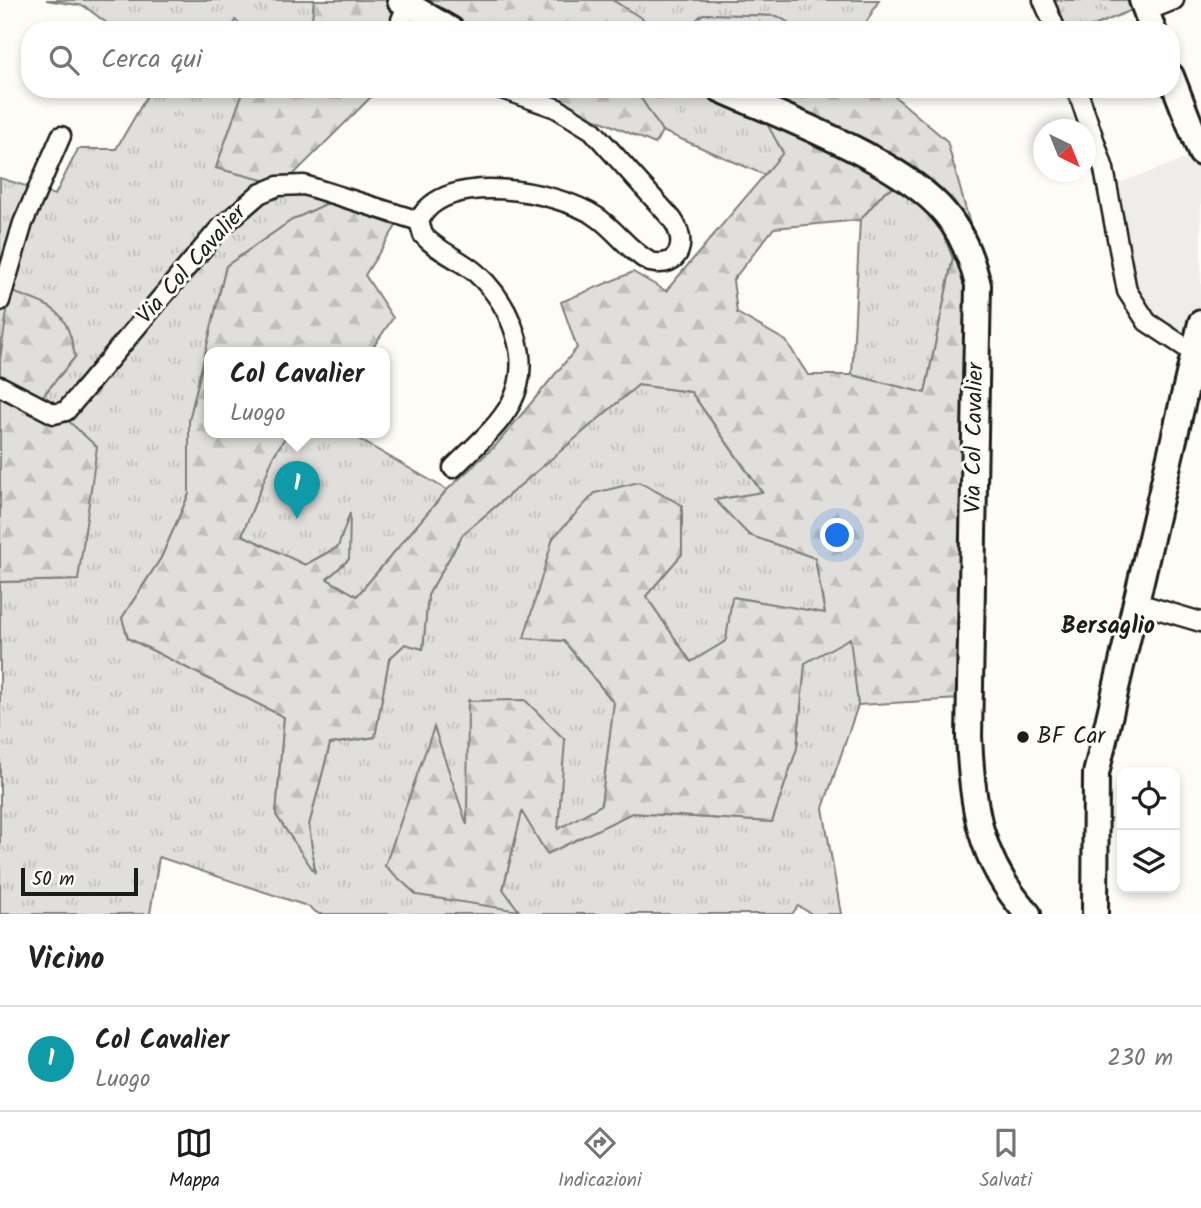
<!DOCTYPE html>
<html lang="it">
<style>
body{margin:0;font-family:Kalam,sans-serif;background:#f2f2f2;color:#222}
.controls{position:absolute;right:21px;bottom:21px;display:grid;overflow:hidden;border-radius:14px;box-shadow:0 4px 10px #0003}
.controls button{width:63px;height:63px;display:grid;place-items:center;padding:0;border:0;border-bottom:2px solid #e0e0e0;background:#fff;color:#222;font:35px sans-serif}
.compass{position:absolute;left:1033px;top:119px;width:63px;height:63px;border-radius:50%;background:#fff;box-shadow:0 4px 10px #0003;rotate:137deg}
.scale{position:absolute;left:21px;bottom:18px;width:117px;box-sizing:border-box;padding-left:7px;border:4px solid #1c1c1c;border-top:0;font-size:19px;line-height:24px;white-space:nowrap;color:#1c1c1c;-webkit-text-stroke:5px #fdfcf7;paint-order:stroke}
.you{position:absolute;left:838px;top:536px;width:24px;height:24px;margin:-18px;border:5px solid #fff;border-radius:50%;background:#1a73e8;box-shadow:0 0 0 10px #1a73e833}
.badge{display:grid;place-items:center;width:46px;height:46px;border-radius:50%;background:#1c1c1c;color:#fff;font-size:23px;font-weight:700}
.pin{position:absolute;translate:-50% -58px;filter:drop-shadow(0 2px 4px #0008)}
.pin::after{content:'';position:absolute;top:37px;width:24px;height:21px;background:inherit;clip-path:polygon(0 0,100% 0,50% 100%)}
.popup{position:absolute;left:204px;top:347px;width:186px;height:91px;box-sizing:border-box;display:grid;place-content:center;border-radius:14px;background:#fff;filter:drop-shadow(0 2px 5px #0005);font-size:23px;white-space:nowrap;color:#767676}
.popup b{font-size:26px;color:#222}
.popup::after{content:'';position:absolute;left:50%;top:100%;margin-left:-14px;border:14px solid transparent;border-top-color:#fff}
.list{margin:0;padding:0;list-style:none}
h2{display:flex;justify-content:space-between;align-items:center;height:91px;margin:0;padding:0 28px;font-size:30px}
h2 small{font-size:23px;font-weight:400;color:#767676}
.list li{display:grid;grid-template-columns:46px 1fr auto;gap:21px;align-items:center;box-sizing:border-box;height:105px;padding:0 28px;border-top:2px solid #e0e0e0}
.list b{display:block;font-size:26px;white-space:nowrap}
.list p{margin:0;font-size:23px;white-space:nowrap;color:#767676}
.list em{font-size:23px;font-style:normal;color:#767676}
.icon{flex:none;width:38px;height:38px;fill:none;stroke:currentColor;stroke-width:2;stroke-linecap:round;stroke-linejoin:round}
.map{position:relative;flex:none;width:1201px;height:914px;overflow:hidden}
.search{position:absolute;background:#fff;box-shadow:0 4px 10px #0003;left:21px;right:21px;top:21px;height:77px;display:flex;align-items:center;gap:18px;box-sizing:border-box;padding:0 24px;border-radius:28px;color:#767676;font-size:26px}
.sheet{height:196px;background:#fff}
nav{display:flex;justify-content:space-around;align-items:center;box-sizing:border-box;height:98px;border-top:2px solid #e0e0e0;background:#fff;font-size:19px;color:#767676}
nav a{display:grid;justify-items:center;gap:4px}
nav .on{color:#1c1c1c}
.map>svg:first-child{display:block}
.built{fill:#eeede9}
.grass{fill:url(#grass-tufts);stroke:#7e7e7c;stroke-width:2}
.forest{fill:url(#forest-firs);stroke:#7e7e7c;stroke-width:2;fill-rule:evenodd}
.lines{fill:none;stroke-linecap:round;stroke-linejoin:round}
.street-casing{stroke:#1c1c1c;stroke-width:23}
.secondary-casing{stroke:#1c1c1c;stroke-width:30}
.street{stroke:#fdfcf7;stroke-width:18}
.secondary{stroke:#fdfcf7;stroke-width:24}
.poi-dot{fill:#1c1c1c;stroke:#fdfcf7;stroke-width:2.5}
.labels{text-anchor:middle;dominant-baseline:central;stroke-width:6;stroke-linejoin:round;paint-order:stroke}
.street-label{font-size:23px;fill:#1c1c1c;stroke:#fdfcf7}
.poi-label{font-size:23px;fill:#1c1c1c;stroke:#fdfcf7;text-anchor:start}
.neighbourhood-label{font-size:24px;font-weight:bold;fill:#1c1c1c;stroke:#fdfcf7}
</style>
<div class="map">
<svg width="1201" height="914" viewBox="0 0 1201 914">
<defs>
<pattern id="grass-tufts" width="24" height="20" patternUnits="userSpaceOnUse" patternTransform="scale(1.75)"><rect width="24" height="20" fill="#e0dfdb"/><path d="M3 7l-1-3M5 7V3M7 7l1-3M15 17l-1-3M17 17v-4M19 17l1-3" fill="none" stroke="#c0bfbb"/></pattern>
<pattern id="forest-firs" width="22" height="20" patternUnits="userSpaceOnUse" patternTransform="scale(1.75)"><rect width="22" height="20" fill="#e0dfdb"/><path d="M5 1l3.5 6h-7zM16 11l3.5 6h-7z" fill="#c0bfbb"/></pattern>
</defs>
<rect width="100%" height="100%" fill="#fdfcf7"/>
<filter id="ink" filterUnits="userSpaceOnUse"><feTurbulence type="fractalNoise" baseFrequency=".0143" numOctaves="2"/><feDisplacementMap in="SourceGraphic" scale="14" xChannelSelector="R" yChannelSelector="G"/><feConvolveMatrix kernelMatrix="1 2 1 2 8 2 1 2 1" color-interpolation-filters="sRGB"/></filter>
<g filter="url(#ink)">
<!-- built -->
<path class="built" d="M1201 153V338L1196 360 1136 314 1106 188Z"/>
<!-- grass -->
<g class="grass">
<path d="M46 0H314L311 30H248L235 20 233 30H116L84 6Z"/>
<path d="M612 0H879L862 30H801L777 16 703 14 685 30 653 27Z"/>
<path d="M1043 0H1148L1149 3 1084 30H1056Z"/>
<path d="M151 89H244L216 168 283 185 330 202 292 220 226 266 189 421V494L161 558 122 618 128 638 284 717 276 815 315 871 309 825 330 744 375 737 389 659 405 644 423 649 428 595 463 534 638 385 691 392 762 493 716 500 749 535 815 558 825 614 733 597 726 641 691 662 646 596 682 554 525 638 564 641 614 703 601 805 558 830 469 701 467 828 434 729 385 866 518 911 503 890 522 811 547 854 631 813 772 822 797 748 805 663 851 637 858 705 823 808 841 914H812L798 906 792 914H319L307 906 159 857 150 914H0V582L78 580 42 397 75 357 0 383V178L55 195 78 149H116Z"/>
<path d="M635 89 751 90 784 153 765 175 662 131Z"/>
<path d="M920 177 953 258 925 393 852 375 860 220 885 191Z"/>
<path d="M288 433H348L447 490 357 596 327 579 349 559V516L338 547 305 565 242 535 274 455Z"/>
</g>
<!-- forest -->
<g class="forest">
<path d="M314 0H407L417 30H311Z"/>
<path d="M419 0H612L661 30H468Z"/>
<path d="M703 14 777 16 801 30H685Z"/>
<path d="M244 89H379L283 185 216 168Z"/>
<path d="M526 89H635L662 131 655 144Z"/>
<path d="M748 89H886L947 141 979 257 977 698 858 705 850 638 805 663 797 748 772 822 632 813 547 854 522 812 503 889 519 911 417 895 385 866 434 727 467 825 468 701 525 700 565 740 558 829 601 805 614 703 564 641 524 638 553 538 595 493 639 482 682 505V554L646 596 691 662 726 641 732 597 825 613 815 558 749 535 715 500 762 492 691 392 638 385 463 534 428 595 423 649 405 644 389 659 375 737 330 744 309 825 315 873 276 815 284 717 128 638 122 618 161 558 189 494V421L226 266 292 220 330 202 396 226 365 275 393 318 369 353H210V433H288L274 455 242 535 305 565 338 547 350 513 349 559 327 579 357 596 447 490 497 444 577 348 561 302 633 272 666 291 783 153ZM920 177 953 258 925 393 852 375H808L786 341 737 313 733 280 774 228 860 220 885 191Z"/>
<path d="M10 291C54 308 67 307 75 357L42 397 97 447 78 580 0 582V359Z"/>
</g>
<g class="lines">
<defs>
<g id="street">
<path d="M1043 0 1056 30"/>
<path d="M1146 11 1174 0"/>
<path d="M401 30V20L407 5"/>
<path d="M1077 89 1104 169 1127 291 1147 322 1194 353"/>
<path d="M0 301 23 223 61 136"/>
<path d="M0 386 54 414 66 411 219 229 259 194 278 186 304 185 419 221"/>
<path d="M453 468C493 428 535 399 516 336 509 312 495 290 476 273 460 259 437 251 423 235L419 221C443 168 558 191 597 217 616 230 629 251 650 262 681 269 688 241 672 219L592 130 556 108 502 89"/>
<path d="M1137 603 1201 622"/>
</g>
<g id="secondary">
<path d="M400 0 451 30"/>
<path d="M1142 0 1153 30"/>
<path d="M1171 76 1201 153"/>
<path d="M720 89C782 117 903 161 945 213 962 233 972 260 978 285L969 736C972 805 979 861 1028 914"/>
<path d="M1095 914 1096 774 1201 323"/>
</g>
</defs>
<!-- street casing -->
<use href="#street" class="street-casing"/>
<!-- secondary casing -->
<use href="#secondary" class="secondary-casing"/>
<!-- street -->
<use href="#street" class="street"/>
<!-- secondary -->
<use href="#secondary" class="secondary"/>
</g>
</g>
<!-- markers -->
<circle class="poi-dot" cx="1023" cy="737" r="7"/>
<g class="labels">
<!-- street labels -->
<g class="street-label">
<text transform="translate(192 265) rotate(-48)">Via Col Cavalier</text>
<text transform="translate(975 438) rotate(-89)">Via Col Cavalier</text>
</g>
<!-- poi labels -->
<g class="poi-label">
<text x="1037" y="737">BF Car</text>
</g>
<!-- neighbourhood labels -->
<g class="neighbourhood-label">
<text x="1108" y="626">Bersaglio</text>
</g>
</g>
</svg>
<div class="controls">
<button><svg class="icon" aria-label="locate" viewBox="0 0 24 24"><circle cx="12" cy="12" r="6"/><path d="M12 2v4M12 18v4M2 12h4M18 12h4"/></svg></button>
<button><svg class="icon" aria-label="layers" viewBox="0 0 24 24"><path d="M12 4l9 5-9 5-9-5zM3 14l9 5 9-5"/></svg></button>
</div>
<svg class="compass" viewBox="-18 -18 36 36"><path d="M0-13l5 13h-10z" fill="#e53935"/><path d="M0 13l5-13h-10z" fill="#767676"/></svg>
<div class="scale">50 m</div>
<div class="you"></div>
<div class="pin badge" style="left:297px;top:519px;background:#0f9aa8">1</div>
<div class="popup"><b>Col Cavalier</b>Luogo</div>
<div class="search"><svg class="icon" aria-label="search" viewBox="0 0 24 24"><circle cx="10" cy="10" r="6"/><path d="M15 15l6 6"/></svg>Cerca qui</div>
</div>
<section class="sheet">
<h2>Vicino<small></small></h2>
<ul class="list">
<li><span class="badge" style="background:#0f9aa8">1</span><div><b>Col Cavalier</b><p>Luogo</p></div><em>230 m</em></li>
</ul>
</section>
<nav>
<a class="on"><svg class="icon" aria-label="map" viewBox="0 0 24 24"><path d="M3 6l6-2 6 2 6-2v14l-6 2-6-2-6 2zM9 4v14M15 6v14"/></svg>Mappa</a>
<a><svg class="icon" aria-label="directions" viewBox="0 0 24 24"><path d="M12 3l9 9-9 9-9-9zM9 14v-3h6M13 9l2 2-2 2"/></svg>Indicazioni</a>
<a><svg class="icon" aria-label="saved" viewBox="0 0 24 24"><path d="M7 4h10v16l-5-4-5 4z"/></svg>Salvati</a>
</nav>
